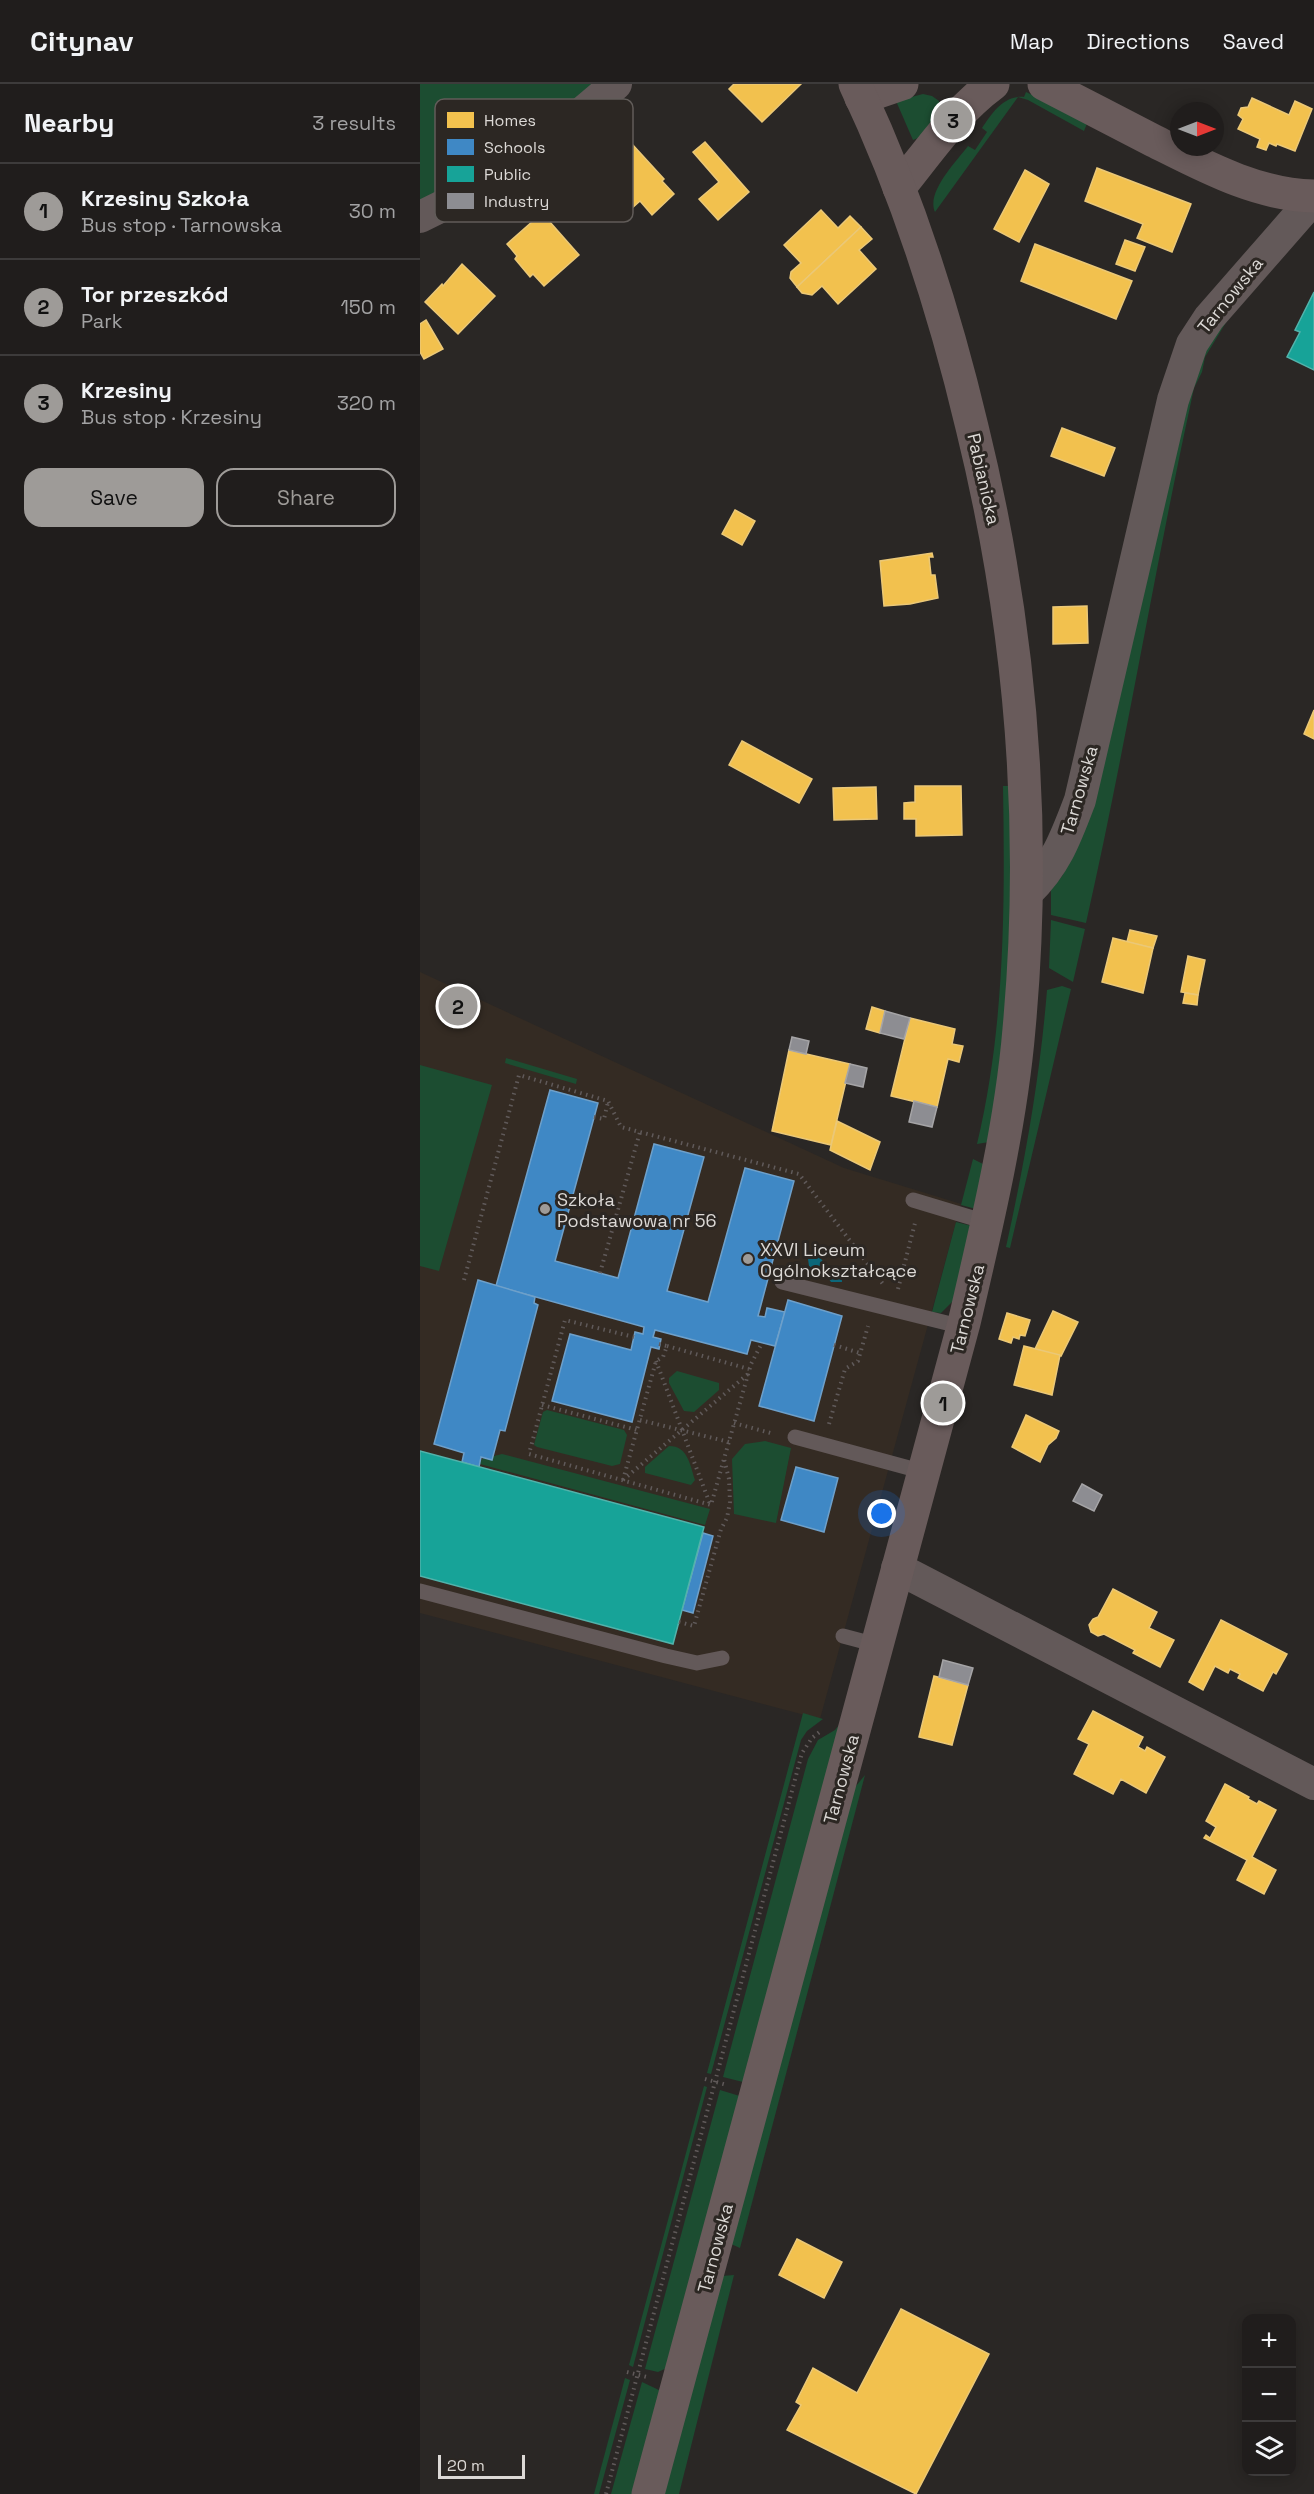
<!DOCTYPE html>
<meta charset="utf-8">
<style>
body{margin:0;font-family:"Space Grotesk",sans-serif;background:#2d2a29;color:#f1f3f6}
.controls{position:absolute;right:18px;bottom:18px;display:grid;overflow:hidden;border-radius:12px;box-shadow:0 3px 15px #0003}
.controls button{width:54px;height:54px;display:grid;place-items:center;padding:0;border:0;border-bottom:2px solid #3d3b3b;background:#201d1c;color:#f1f3f6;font:30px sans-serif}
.compass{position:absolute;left:750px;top:18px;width:54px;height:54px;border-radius:50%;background:#201d1c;box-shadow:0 3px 15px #0003;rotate:90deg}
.scale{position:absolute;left:18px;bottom:15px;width:87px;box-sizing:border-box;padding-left:6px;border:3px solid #dcd9d6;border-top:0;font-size:16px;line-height:21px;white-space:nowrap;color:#dcd9d6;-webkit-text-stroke:4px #2c2723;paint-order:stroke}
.you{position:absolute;left:462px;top:1430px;width:21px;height:21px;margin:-15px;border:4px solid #fff;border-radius:50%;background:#1a73e8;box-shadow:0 0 0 9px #1a73e833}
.badge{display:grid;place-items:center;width:39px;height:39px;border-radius:50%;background:#9e9b98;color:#111;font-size:20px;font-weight:700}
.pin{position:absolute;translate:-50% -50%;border:3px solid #fff;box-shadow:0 2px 6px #0006}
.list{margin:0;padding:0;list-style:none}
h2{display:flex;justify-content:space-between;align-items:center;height:78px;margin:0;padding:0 24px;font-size:26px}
h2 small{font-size:20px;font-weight:400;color:#a2a2a3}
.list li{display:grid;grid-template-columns:39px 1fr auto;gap:18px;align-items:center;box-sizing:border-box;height:96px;padding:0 24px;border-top:2px solid #3d3b3b}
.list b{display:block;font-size:22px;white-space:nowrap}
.list p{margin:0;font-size:20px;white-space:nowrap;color:#a2a2a3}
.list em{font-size:20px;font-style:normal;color:#a2a2a3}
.actions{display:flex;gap:12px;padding:18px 24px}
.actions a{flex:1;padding:14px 0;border:2px solid #9e9b98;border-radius:18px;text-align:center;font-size:21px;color:#9e9b98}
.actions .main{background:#9e9b98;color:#111}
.icon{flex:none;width:33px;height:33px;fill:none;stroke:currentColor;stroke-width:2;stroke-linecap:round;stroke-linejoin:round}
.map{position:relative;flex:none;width:894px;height:2410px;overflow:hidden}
header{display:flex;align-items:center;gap:36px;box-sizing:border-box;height:84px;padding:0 30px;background:#201d1c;border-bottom:2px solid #3d3b3b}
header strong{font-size:28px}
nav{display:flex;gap:33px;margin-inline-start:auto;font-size:21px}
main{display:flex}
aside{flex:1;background:#201d1c}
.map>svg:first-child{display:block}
.built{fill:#342b23}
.green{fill:#1c4d31}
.water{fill:#0c677a}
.homes{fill:#f2c14e;stroke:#ebc877;stroke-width:1.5}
.schools{fill:#3f88c5;stroke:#6ea0ca;stroke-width:1.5}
.public{fill:#17a398;stroke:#52b3ab;stroke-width:1.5}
.industry{fill:#8d8d92;stroke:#a5a4a6;stroke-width:1.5}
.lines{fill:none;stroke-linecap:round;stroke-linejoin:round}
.path{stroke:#605a5a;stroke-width:4;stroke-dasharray:1.5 4.5;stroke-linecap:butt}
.lane{stroke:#635959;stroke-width:15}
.street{stroke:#635959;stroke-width:32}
.secondary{stroke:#695b5b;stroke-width:33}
.poi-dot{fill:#9e9b98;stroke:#2c2723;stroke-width:2}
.labels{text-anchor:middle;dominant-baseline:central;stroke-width:6;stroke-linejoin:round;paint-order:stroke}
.street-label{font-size:18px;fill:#dcd9d6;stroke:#2c2723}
.poi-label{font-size:18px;fill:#dcd9d6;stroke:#2c2723;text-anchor:start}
.key{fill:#2c2723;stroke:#615c59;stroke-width:1.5}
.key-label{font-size:16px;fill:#dcd9d6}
</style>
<header>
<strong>Citynav</strong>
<nav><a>Map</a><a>Directions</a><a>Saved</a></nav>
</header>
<main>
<aside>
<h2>Nearby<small>3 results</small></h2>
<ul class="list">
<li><span class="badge">1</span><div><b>Krzesiny Szkoła</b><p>Bus stop · Tarnowska</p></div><em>30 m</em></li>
<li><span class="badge">2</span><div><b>Tor przeszkód</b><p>Park</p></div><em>150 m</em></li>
<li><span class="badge">3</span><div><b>Krzesiny</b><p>Bus stop · Krzesiny</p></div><em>320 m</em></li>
</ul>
<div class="actions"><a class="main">Save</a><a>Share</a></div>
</aside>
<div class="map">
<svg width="894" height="2410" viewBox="0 0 894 2410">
<rect width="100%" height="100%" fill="#2a2725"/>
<!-- built -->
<path class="built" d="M0 888 424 1084 541 1120 400 1635 0 1529Z"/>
<!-- green -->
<g class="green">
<path d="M0 0H177L87 79 0 127Z"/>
<path d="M606 8 668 37 664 47 608 16 598 13 515 128C506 108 536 78 548 62L555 66 567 48 562 44C572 29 584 11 604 13Z"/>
<path d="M503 10 512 12 519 17 521 30 503 52 493 56 476 17Z"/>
<path d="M813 227 785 273 782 288 774 304C735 482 706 662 666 839L631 831V806L642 792 654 770 776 278Z"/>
<path d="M583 702H593L591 894 569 1058 557 1060C585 943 585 822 583 702Z"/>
<path d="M631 836 665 845 653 898 629 884Z"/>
<path d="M642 902 651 905 590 1164 586 1163C605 1077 620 993 627 906Z"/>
<path d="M86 974 157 995 156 1000 85 979Z"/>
<path d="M0 981 72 1001 19 1187 0 1182Z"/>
<path d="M553 1075 565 1081 556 1125 541 1121Z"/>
<path d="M536 1138 552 1142 534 1216 521 1229 512 1228Z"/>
<path d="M257 1287 299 1299V1306L274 1328 264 1327 249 1299V1294Z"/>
<path d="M127 1326 204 1346 207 1351 200 1380 192 1382 117 1363 114 1361 115 1357 123 1328Z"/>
<path d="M345 1357 371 1364 356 1439 314 1430 312 1375 325 1360Z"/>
<path d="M249 1362C268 1362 270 1381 275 1396L271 1401 225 1389V1383Z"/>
<path d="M82 1370 290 1425 285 1441 60 1380 62 1375Z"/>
<path d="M383 1629 403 1635 387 1647 381 1656 291 1990 287 1989Z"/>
<path d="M419 1641 327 1999 303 1993 388 1675 398 1656 415 1646Z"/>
<path d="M445 1691 320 2164 311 2160 432 1707Z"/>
<path d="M284 2002 287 2003 213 2283 209 2281Z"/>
<path d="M300 2006 323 2013 249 2283 238 2288 225 2285Z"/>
<path d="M314 2191 259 2410H244L302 2192Z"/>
<path d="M205 2294 210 2296 179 2410H174Z"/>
<path d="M222 2298 241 2307 217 2410H191Z"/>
</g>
<!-- water -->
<path class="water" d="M394 1170 398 1171 409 1185 421 1184 422 1198H411L406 1191H396V1187L389 1182 388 1175Z"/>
<!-- homes -->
<g class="homes">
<path d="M314 0H381L342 38 309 5Z"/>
<path d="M832 14 869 31 875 17 892 25 875 67 857 60 856 62 849 59 846 66 837 63 840 55 818 45 823 35 818 31 821 24 828 23Z"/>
<path d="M285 58 329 108 298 136 279 115 299 98 273 68Z"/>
<path d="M212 60 244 95 242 97 254 110 232 131 220 117 211 125 179 90 185 84 183 78 192 70 199 72Z"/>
<path d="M677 84 771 120 752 168 717 154 723 140 665 117Z"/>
<path d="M605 86 629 100 599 158 574 145Z"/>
<path d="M401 126 418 144 430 132 441 143 377 203 370 194 371 188 381 179 364 161Z"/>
<path d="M122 129 159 171 124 202 113 190 110 193 95 175 97 172 87 160Z"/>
<path d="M441 143 452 155 439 166 456 185 418 220 402 202 392 211 382 209 377 203Z"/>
<path d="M705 156 725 163 715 187 696 180Z"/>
<path d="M615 160 712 197 696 235 601 197Z"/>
<path d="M42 180 75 212 38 250 5 218 22 200 23 202Z"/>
<path d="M6 236 23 265 4 275 0 268V240Z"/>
<path d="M642 344 695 364 684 392 631 372Z"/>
<path d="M315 426 335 437 322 461 302 450Z"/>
<path d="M512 469 513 473H509L511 491H515L518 514 490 520 464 522 460 477Z"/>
<path d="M667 522 668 559 633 560V523Z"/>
<path d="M894 626V655L884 650Z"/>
<path d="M322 657 392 695 379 719 309 681Z"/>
<path d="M495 702H541L542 751 496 752V735H484V719L495 718Z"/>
<path d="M456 703 457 735 414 736 413 704Z"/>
<path d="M710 846 737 852 733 864 707 858Z"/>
<path d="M693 854 733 864 723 909 682 898Z"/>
<path d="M768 872 785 876 778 911 761 908Z"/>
<path d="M765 909 778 911 777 921 763 919Z"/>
<path d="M452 923 465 927 460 949 446 945Z"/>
<path d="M490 934 535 945 532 960 543 962 539 978 528 975 517 1023 471 1012Z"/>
<path d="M369 966 430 980 411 1061 352 1047Z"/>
<path d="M417 1037 460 1058 450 1086 410 1066Z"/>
<path d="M633 1227 658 1238 641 1272 615 1265Z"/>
<path d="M587 1229 610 1236 605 1252 600 1251 599 1255 593 1253 591 1259 579 1255Z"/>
<path d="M604 1262 640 1271 632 1311 594 1301Z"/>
<path d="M606 1331 639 1347 636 1354 628 1361 620 1378 592 1363Z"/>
<path d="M693 1505 737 1528 729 1544 754 1556 740 1583 713 1569 715 1566 684 1550 678 1552 671 1548 669 1541 673 1535 678 1533Z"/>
<path d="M801 1536 867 1570 856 1590 853 1588 843 1607 818 1594 820 1590 810 1585 808 1589 795 1582 783 1606 769 1598Z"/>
<path d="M514 1592 548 1601 532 1661 499 1653Z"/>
<path d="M673 1627 723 1653 718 1663 725 1667 727 1663 745 1673 726 1709 701 1695 693 1710 654 1690 669 1660 658 1655Z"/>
<path d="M805 1700 829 1713 828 1715 837 1720 839 1717 856 1726 832 1773 856 1786 844 1810 817 1796 827 1776 784 1754 786 1751 790 1754 796 1743 786 1737Z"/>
<path d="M377 2155 422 2178 404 2214 359 2191Z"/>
<path d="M481 2225 569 2270 496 2410 367 2346 381 2321 376 2318 393 2284 437 2309Z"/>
</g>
<!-- schools -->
<g class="schools">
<path d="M130 1006 178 1019 135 1177 198 1194 234 1060 284 1073 247 1207 288 1218 325 1084 374 1097 338 1232 345 1233 347 1224 365 1228 355 1262 331 1256 327 1270 235 1246 233 1253 241 1255 239 1265 231 1263 212 1338 132 1317 150 1250 211 1266 215 1248 223 1250 224 1243 76 1202Z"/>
<path d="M58 1196 115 1213 114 1219 118 1221 85 1347 80 1346 72 1376 61 1373 59 1383 42 1378 44 1369 14 1360Z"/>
<path d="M368 1216 422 1232 394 1337 339 1322Z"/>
<path d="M376 1383 418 1394 404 1448 361 1436Z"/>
<path d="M283 1449 293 1452 273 1529 262 1526Z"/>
</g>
<!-- public -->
<g class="public">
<path d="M894 208V286L867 273 880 248 875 246Z"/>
<path d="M0 1367 284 1443 253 1560 0 1492Z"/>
</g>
<!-- industry -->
<g class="industry">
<path d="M465 927 490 934 484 955 460 949Z"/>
<path d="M372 953 389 957 386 970 369 966Z"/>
<path d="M430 980 447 984 443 1003 425 999Z"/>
<path d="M494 1017 517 1023 512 1043 489 1038Z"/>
<path d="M662 1400 682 1411 674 1427 653 1417Z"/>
<path d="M523 1576 553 1584 548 1601 519 1593Z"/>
</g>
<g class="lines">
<!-- path -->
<g class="path">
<path d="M174 1033 184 1035 188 1018"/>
<path d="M180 1189 220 1048"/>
<path d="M44 1196 99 991 188 1017 201 1043 379 1090 463 1200"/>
<path d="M478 1205 495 1139"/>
<path d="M214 1253 145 1236 109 1370 291 1421 304 1375"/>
<path d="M414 1261 440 1269"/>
<path d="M247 1262 329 1285"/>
<path d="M236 1277 290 1420"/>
<path d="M122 1321 217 1346"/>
<path d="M220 1336 309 1358"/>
<path d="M314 1339 354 1350"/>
<path d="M409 1340 425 1285 438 1277 448 1242"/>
<path d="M203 1396 328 1290"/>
<path d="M203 1396 236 1277 243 1273 247 1262 239 1260"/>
<path d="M259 1538 274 1542 301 1445 307 1434 310 1418 309 1395 304 1375 331 1280 342 1259"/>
<path d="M285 1995 307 2001"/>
<path d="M207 2288 227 2293"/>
<path d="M186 2410 382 1669 392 1654 402 1646"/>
</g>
<!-- lane -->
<g class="lane">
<path d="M493 1116 566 1138"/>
<path d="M362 1198 543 1243"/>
<path d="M375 1353 504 1388"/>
<path d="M0 1507 246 1572 277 1579 302 1574"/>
<path d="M423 1552 457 1561"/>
</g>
<!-- street -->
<g class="street">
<path d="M0 133 93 87 196 0"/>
<path d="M607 809C636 781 646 753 660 716L753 316 772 260 789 234 894 114"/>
<path d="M477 1484 894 1700"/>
</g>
<!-- secondary -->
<g class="secondary">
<path d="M624 0C661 19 697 38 734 57 784 82 837 111 894 112"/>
<path d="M441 14 482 0"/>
<path d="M479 104C509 67 535 28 573 0"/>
<path d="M228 2410 544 1239C566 1145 591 1041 599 945 618 740 601 542 552 343 524 225 487 110 435 0"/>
</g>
</g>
<!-- markers -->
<g class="poi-dot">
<circle cx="125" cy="1125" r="6"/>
<circle cx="328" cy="1175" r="6"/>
</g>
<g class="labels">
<!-- street labels -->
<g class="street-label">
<text transform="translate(810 211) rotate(-51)">Tarnowska</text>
<text transform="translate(564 395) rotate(77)">Pabianicka</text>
<text transform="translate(659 706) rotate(-74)">Tarnowska</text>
<text transform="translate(547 1225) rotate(-76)">Tarnowska</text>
<text transform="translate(421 1695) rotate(-75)">Tarnowska</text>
<text transform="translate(295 2164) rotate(-75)">Tarnowska</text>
</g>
<!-- poi labels -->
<g class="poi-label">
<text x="137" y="1115">Szkoła<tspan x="137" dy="21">Podstawowa nr 56</tspan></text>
<text x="340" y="1165">XXVI Liceum<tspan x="340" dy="21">Ogólnokształcące</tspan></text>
</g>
</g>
<!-- legend -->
<rect x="15" y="15" width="198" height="123" rx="9" class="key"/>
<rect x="27" y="28" width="27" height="16" fill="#f2c14e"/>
<rect x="27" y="55" width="27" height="16" fill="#3f88c5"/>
<rect x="27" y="82" width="27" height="16" fill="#17a398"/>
<rect x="27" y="109" width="27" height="16" fill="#8d8d92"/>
<g class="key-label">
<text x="64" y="42">Homes</text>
<text x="64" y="69">Schools</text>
<text x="64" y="96">Public</text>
<text x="64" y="123">Industry</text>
</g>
</svg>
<div class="controls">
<button>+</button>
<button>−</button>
<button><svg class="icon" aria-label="layers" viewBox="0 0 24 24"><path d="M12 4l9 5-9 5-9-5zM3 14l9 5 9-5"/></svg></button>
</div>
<svg class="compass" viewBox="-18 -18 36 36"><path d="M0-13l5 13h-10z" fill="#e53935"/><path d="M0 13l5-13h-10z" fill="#a2a2a3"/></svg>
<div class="scale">20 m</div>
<div class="you"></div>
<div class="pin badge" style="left:523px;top:1319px">1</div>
<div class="pin badge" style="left:38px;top:922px">2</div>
<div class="pin badge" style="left:533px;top:36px">3</div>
</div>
</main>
